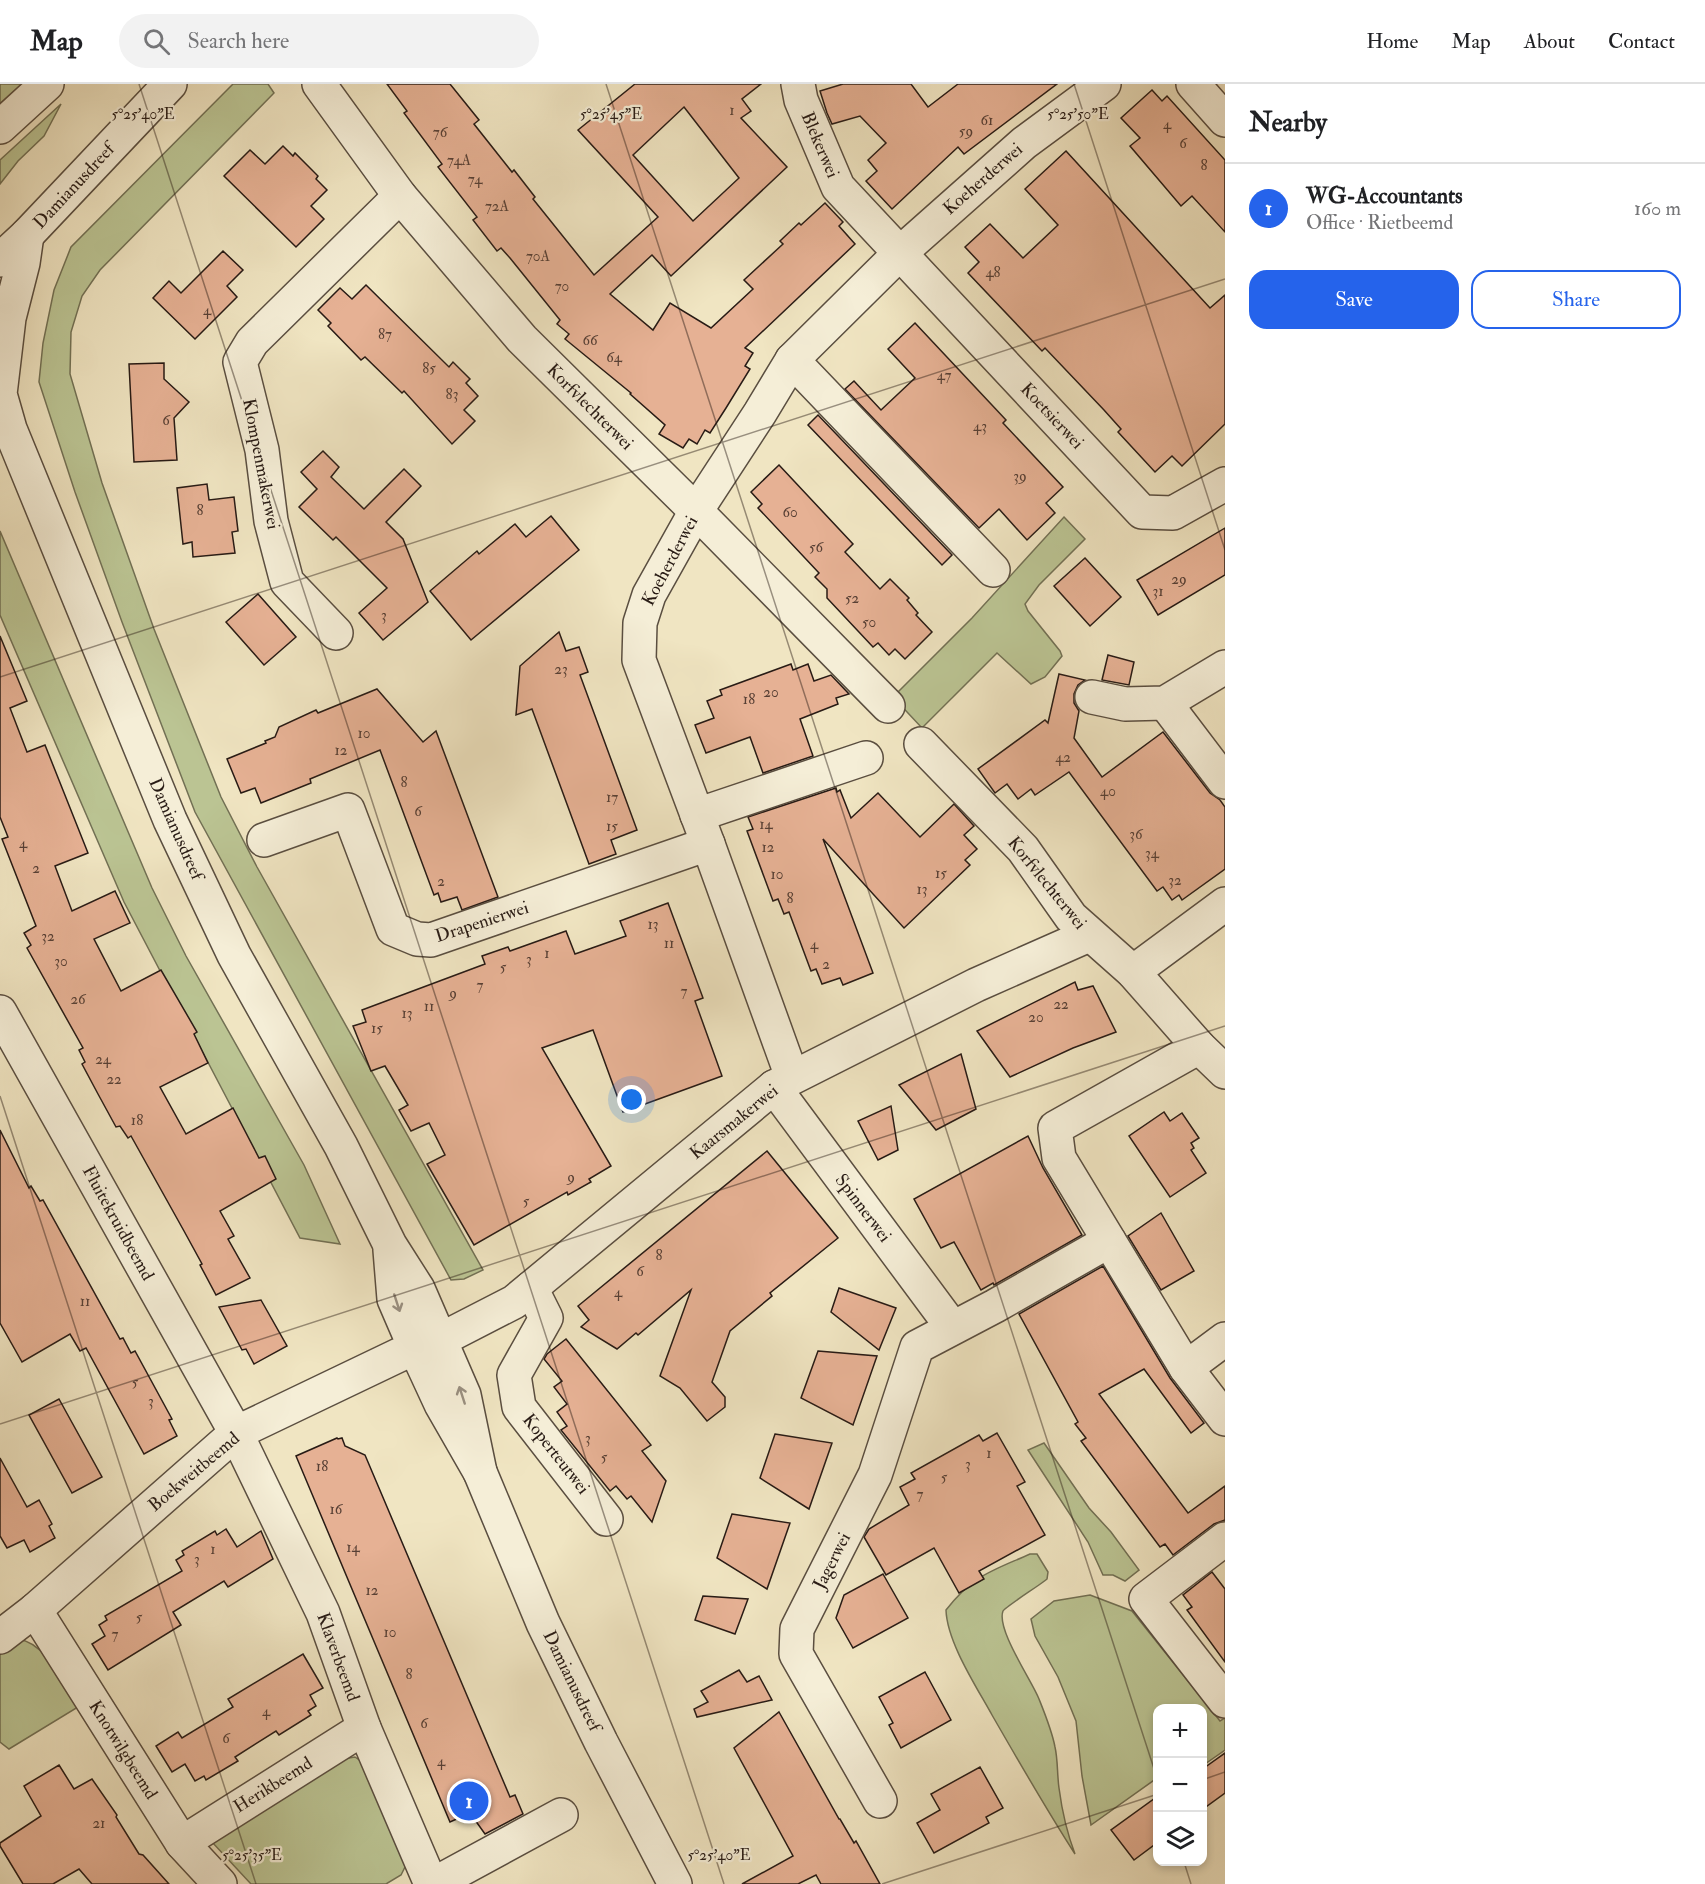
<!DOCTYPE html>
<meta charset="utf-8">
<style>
body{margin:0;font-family:"IM FELL Double Pica",serif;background:#f2f2f2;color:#202124}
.controls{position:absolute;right:18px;bottom:18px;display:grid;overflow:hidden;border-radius:12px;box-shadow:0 3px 9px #0003}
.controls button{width:54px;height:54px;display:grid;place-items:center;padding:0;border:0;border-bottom:2px solid #e0e0e0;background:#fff;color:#202124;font:30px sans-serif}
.you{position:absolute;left:632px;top:1016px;width:21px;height:21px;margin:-15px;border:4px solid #fff;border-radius:50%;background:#1a73e8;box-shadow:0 0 0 9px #1a73e833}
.badge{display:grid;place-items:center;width:39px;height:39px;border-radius:50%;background:#2563eb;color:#fff;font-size:20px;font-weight:700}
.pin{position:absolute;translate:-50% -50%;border:3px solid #fff;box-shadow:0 2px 6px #0006}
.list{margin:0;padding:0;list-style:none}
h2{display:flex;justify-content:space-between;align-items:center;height:78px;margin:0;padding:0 24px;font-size:26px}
h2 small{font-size:20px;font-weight:400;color:#757577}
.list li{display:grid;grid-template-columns:39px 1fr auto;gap:18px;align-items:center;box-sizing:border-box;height:90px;padding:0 24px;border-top:2px solid #e0e0e0}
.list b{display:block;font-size:22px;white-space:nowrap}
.list p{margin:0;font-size:20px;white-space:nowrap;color:#757577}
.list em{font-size:20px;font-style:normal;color:#757577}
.actions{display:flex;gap:12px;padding:18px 24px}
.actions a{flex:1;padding:14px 0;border:2px solid #2563eb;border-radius:18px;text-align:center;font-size:21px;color:#2563eb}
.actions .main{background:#2563eb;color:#fff}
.icon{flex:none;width:33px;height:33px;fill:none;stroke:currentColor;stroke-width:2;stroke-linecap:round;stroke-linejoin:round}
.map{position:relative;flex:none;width:1225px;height:1800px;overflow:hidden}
header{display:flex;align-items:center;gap:36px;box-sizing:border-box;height:84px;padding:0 30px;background:#fff;border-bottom:2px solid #e0e0e0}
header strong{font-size:28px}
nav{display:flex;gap:33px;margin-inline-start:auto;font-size:21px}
.search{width:420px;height:54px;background:#f2f2f2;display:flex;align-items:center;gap:15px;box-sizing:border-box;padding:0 21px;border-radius:33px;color:#757577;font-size:22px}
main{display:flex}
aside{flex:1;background:#fff}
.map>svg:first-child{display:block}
.green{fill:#bbc493;stroke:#727054;stroke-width:1.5}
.building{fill:#e6b194;stroke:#281b15;stroke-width:1.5;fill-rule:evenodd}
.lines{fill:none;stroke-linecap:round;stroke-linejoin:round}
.minor-casing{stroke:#5a4e40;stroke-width:36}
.minor{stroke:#f5eed7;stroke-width:33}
.oneway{stroke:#998f80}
.ticks{fill:none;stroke:#281b15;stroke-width:1.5;stroke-opacity:0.45}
.labels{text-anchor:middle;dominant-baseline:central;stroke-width:4.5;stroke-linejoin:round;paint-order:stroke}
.number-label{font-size:15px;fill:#584035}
.street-label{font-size:18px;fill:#281b15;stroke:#f5eed7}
.ticks-label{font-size:15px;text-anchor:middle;fill:#281b15;stroke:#f5eed7;stroke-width:4.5;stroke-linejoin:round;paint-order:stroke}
</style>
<header>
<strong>Map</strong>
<div class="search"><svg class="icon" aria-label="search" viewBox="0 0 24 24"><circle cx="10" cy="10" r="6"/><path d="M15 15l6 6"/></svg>Search here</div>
<nav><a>Home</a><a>Map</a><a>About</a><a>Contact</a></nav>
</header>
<main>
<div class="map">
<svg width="1225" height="1800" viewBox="0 0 1225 1800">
<rect width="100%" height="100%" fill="#f0e5c2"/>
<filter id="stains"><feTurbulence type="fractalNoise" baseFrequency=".00333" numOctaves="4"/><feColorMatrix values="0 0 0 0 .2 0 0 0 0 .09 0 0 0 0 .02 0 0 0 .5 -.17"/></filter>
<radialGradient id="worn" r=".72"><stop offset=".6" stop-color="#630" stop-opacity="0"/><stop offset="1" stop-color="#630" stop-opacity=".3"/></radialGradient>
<!-- green -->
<g class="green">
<path d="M0 0H29L0 28Z"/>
<path d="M233 0H268L274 9 100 186 82 212 71 248 70 290 102 399 154 545 221 713 257 783 483 1186 464 1195 451 1196 195 728 122 538 75 408 39 298 43 259 54 206 71 163Z"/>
<path d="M61 20 44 52 18 77 0 100V76Z"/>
<path d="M1064 433 1085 455 1039 501 1025 520 1028 527 1060 567 1062 572 1045 593 1031 600 997 569 922 644 893 613 972 534Z"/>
<path d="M0 447 152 804 186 872 304 1081 340 1160 300 1154 124 818 0 531Z"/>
<path d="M1044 1359 1089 1424 1111 1448 1139 1486 1125 1497 1113 1491H1103L1088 1458 1028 1366Z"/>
<path d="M1030 1470H1037L1048 1488 1047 1495C1040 1501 1005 1523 1003 1527 996 1545 1032 1597 1039 1615 1045 1630 1052 1647 1055 1663 1058 1676 1057 1690 1059 1704 1062 1727 1067 1749 1075 1770 1046 1725 1019 1678 992 1631 976 1602 947 1558 946 1526 973 1491 992 1487 1030 1470Z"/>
<path d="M1090 1511 1132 1527 1220 1637 1225 1634V1666L1205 1680 1203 1676 1202 1624H1158L1157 1694 1091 1741 1082 1692 1076 1637 1058 1593 1035 1552 1031 1535 1054 1517Z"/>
<path d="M18 1555C47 1559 63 1599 78 1623L9 1665 0 1658V1568Z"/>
<path d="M355 1673 365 1680 406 1781 401 1791 386 1800H251L211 1757 337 1676Z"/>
</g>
<!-- building -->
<g class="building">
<path d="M387 0H450L479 36 474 40 512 88 514 86 535 113 533 115 594 191 658 133 578 46 635 0H761L742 15 751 27 741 34 787 83 671 192 652 171 610 210 653 246 670 219 711 244 753 205 744 196 783 160 780 157 799 139 801 141 825 119 843 138 839 142 855 160 745 264 753 269 745 282 750 285 726 324 710 349 705 346 697 360 689 355 683 364 659 350 665 341 630 310 631 309 565 255 569 250 557 240 560 236 510 174 501 164 497 167 473 136 477 133 438 83 442 80 404 29 407 27ZM684 23 739 94 693 137 633 71Z"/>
<path d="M843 0H911L928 23 958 0H1057L964 70 958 63 892 125 866 97 877 87 868 76 886 59 860 32 832 40 827 29 820 7Z"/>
<path d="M1152 6 1162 17 1167 12 1225 76V148L1192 112 1181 122 1130 62 1140 54 1121 34Z"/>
<path d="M283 62 293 72 295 69 318 92 316 95 327 106 311 122 324 135 296 163 224 92 250 66 265 80Z"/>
<path d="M1066 67 1210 224 1225 211V340L1182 382 1172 372 1155 388 1118 348 1121 345 1104 326 1045 264 1042 267 968 189 979 178 965 163 990 140 1023 174 1058 141 1025 105Z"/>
<path d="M223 167 243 186 227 202 237 213 195 255 153 214 169 197 181 209Z"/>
<path d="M366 201 449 283 453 278 470 295 466 299 478 312 464 326 475 337 452 360 404 307 402 309 365 273 361 276 328 242 331 239 318 226 340 204 352 215Z"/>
<path d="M915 239 1006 336 1003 339 1063 403 1046 419 1055 429 1027 456 999 425 979 444 845 305 854 297 881 326 915 294 888 265Z"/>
<path d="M164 279V295L189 318 174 334 177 376 134 378 129 280Z"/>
<path d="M818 331 952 471 942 481 808 341Z"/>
<path d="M323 367 339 383 331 393 364 425 404 385 421 402 386 438 403 455 428 518 383 556 359 529 387 504 336 453 333 456 299 423 317 405 301 388Z"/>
<path d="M779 381 853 460 845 468 880 505 890 495 909 514 907 516 918 529 916 531 932 548 905 575 895 565 889 571 878 559 873 563 858 547 827 514V505L815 493 819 489 758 424 762 420 751 408Z"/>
<path d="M207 400 209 416 234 413 238 447 232 448 235 469 193 473 192 458 183 460 177 404Z"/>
<path d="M551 432 579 466 471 556 430 507 477 467 479 470 515 440 526 453Z"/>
<path d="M1225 444V491L1158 531 1137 496Z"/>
<path d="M1085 474 1121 513 1090 542 1054 502Z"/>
<path d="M258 510 296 553 264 581 226 538Z"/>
<path d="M559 548 566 567 579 563 588 588 580 591 637 746 611 756 616 770 589 780 532 625 516 631 520 582Z"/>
<path d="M0 552 27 617 10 624 27 668 45 661 88 769 55 782 72 827 115 807 130 839 94 855 121 907 161 886 197 948 194 950 208 979 160 1003 186 1050 233 1024 259 1074 265 1072 276 1095 220 1127 234 1152 228 1155 250 1194 216 1211 200 1181 202 1180 184 1147 131 1052 128 1054 120 1042 116 1043 98 1010 82 980 85 978 79 966 83 964 27 864 31 861 24 849 36 842 2 755 8 753 0 733Z"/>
<path d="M1108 571 1134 578 1129 601 1102 596Z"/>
<path d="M791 580 793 586 808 580 814 597 831 591 849 610 836 614 838 620 800 635 813 672 763 689 750 653 706 669 695 641 714 634 707 617 722 611 720 606Z"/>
<path d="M1059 590 1085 596 1078 601 1074 610V619L1079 627 1074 654 1102 693 1163 648 1210 709 1220 716 1225 723V785L1182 816 1179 811 1172 816 1163 803 1157 807 1069 688 1035 711 1031 705 1018 715 1007 700 995 709 978 685 1045 636 1048 639Z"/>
<path d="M377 605 423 658 436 647 498 813 462 826 457 813 441 818 438 809 434 811 380 666 310 695 311 699 261 719 255 704 241 709 227 675 266 659 265 657 275 653 279 643 316 626 318 629Z"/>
<path d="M836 704 837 708 840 706 851 734 878 709 920 753 954 720 974 742 964 751 977 765 965 776 970 781 904 844 823 755 873 889 843 901 840 894 822 900 816 885 811 887 789 828 784 830 778 815 773 817 747 747 753 745 748 733Z"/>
<path d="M668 819 703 914 695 917 722 992 623 1028 593 946 542 964 611 1082 589 1095 591 1098 568 1111 567 1108 474 1161 427 1080 445 1071 429 1039 411 1047 399 1026 408 1021 385 982 371 987 353 942 366 938 362 926 485 880 482 872 508 863 510 867 566 847 575 870 626 852 620 837Z"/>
<path d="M1075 898 1078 906 1093 902 1116 948 1073 964 1010 993 977 947Z"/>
<path d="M961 970 976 1025 936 1046 899 1001Z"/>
<path d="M891 1022 898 1066 878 1076 858 1037Z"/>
<path d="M1164 1028 1170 1037 1182 1029 1199 1054 1191 1059 1194 1064 1191 1066 1206 1089 1170 1113 1129 1052Z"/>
<path d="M0 1046 29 1104 31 1102 40 1117 43 1116 120 1255 123 1254 131 1269 135 1267 172 1335 169 1336 177 1352 144 1370 86 1264 80 1267 70 1250 22 1278 0 1239Z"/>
<path d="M1028 1052 1043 1084 1082 1151 994 1201 993 1199 981 1206 954 1158 941 1164 914 1115Z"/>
<path d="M767 1067 838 1154 770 1209 772 1212 730 1247 712 1298 725 1313V1323L707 1337 680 1304 660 1292 691 1206 638 1251 636 1249 617 1265 581 1243 589 1236 578 1222Z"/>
<path d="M1161 1129 1194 1187 1161 1206 1128 1152Z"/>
<path d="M1103 1182 1170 1294 1204 1339 1191 1349 1144 1285 1099 1310 1188 1429 1225 1402V1436L1214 1440 1173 1471 1165 1460 1160 1463 1081 1357 1086 1354 1075 1340 1078 1338 1019 1230Z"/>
<path d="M839 1204 896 1224 879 1266 831 1228Z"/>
<path d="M261 1216 287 1262 254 1280 246 1265 242 1266 219 1223Z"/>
<path d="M566 1255 651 1361 642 1367 666 1397 652 1438 631 1412 627 1415 616 1402 610 1407 561 1346 567 1342 557 1328 567 1320 554 1303 562 1297 544 1275 547 1270Z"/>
<path d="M818 1267 877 1272 853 1341 801 1314Z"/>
<path d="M59 1315 102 1393 72 1409 29 1331Z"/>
<path d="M997 1349 1025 1398 1017 1402 1045 1451 979 1487 984 1495 959 1509 934 1464 886 1491 864 1453 869 1445 909 1421 900 1403 915 1395 911 1389 979 1351 983 1357Z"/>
<path d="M775 1350 832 1359 809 1425 760 1394Z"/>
<path d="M337 1354 338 1355 342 1354 345 1362 365 1371 510 1713 515 1711 523 1730 485 1750 470 1729 450 1738 296 1372Z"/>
<path d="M0 1374 27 1423 39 1416 52 1440 49 1442 55 1454 30 1468 24 1456 7 1464 0 1452Z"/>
<path d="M732 1430 790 1439 767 1505 717 1474Z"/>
<path d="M226 1445 237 1463 261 1447 273 1475 228 1503 224 1497 173 1528 181 1541 108 1586 92 1560 105 1552 99 1541 107 1536 105 1532 182 1487 176 1476 184 1471 182 1467 215 1447 217 1451Z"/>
<path d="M1212 1488 1225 1505V1578L1187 1526 1192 1523 1183 1511Z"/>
<path d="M883 1490 908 1534 853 1564 836 1534 844 1511Z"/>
<path d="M703 1512 748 1515 735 1550 695 1536Z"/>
<path d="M303 1570 323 1604 310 1611 316 1622 308 1627 311 1631 279 1651 276 1647 235 1673 238 1677 206 1696 204 1692 195 1697 185 1680 172 1688 156 1662 178 1648 182 1654 233 1623 228 1615Z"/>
<path d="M739 1586 747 1598 759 1592 772 1616 697 1633 694 1625 708 1618 701 1607Z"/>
<path d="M925 1588 951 1636 901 1664 889 1641 893 1639 879 1613Z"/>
<path d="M779 1628 839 1735H840L854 1759 856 1757 880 1800H821L816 1791 798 1800H742L793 1772 734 1664Z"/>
<path d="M1225 1669V1709L1203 1725V1682L1204 1684Z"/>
<path d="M59 1681 74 1705 92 1695 117 1731 116 1733 139 1770 143 1771 169 1800H92L79 1785 53 1800H23L0 1762V1759L41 1732 24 1702Z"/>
<path d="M980 1683 1003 1724 986 1733 989 1739 934 1769 917 1739 940 1726 931 1710Z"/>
<path d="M1158 1712V1758L1134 1776 1111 1746Z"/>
</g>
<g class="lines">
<defs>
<g id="minor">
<path d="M319 0 400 112 522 255 696 427 888 622"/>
<path d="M798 0 801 16 838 103 1142 428 1173 429 1225 400"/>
<path d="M1193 0 1225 36"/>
<path d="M0 43 47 0"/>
<path d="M27 151 23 179 9 234 0 310 10 345 170 736 234 871 341 1062 390 1161 418 1205 464 1311 480 1388"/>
<path d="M0 176 27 151 170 0"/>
<path d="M792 276 993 486"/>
<path d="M336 549 287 498 271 437 262 366 240 278 252 258 400 112"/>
<path d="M1092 613 1125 620 1165 619 1225 583"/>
<path d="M1165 619 1225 698"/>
<path d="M921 660 1023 765 1071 833 1133 888 1199 963 1225 988"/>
<path d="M697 731 866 674"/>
<path d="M264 756 348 726 393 845 417 855 431 856 708 760"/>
<path d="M1133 888 1225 820"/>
<path d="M0 928 236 1349 323 1529 364 1644 431 1800"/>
<path d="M1199 963 1055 1044 1059 1074 1186 1284 1225 1335"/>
<path d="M792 993 708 760 639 576 640 539 649 511 696 427 760 329 792 276 900 169 1024 59 1104 0"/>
<path d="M774 1003 952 1243"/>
<path d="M390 1166 394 1215 416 1266 441 1320 480 1388 543 1539 601 1658 675 1800"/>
<path d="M531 1204 546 1234 514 1291 519 1323 606 1435"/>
<path d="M1186 1284 1225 1255"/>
<path d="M1225 1455 1146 1515 1225 1617"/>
<path d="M35 1526 182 1759 220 1800"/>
<path d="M0 1553 35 1526 236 1349 399 1271 440 1256 514 1218 774 1003 976 901 1089 851"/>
<path d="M880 1717 796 1570 797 1545 875 1391 917 1263 995 1222 1109 1157"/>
<path d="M182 1759 364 1644"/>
<path d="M434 1800 561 1731"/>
</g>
</defs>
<!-- minor casing -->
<use href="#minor" class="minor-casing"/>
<!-- minor -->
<use href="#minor" class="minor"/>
</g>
<!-- one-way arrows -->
<defs><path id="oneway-shaft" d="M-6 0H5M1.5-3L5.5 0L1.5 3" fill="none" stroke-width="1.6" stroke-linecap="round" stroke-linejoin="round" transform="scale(1.5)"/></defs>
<g class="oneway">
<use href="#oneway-shaft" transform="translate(397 1219) rotate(72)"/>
<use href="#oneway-shaft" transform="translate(462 1311) rotate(-108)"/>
</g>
<!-- ticks -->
<path class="ticks" d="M139 0 724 1800M606 0 1158 1697M1074 0 1225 466M0 593 1225 195M0 1012 256 1800M0 1340 1225 942M1202 1696 1225 1688M1184 1778 1191 1800M882 1800 1158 1710"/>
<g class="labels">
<!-- number labels -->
<g class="number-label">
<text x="732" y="26">1</text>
<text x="987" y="36">61</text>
<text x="1167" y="40">4</text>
<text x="966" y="47">59</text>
<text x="440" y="48">76</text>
<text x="1183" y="59">6</text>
<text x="459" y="76">74A</text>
<text x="1204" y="81">8</text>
<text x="475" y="95">74</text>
<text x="497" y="122">72A</text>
<text x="538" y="172">70A</text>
<text x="993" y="188">48</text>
<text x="562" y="202">70</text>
<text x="207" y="226">4</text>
<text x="385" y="250">87</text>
<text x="590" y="256">66</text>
<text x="614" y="273">64</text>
<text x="429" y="284">85</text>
<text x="944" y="291">47</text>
<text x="452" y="310">83</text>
<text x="166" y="336">6</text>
<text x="980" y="342">43</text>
<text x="1020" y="392">39</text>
<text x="200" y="426">8</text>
<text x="790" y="428">60</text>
<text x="816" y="463">56</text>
<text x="1179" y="495">29</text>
<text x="1158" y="507">31</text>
<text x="852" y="514">52</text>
<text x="384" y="531">3</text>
<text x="869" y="538">50</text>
<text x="561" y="585">23</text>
<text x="771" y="608">20</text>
<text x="749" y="615">18</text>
<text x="364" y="649">10</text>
<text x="341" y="666">12</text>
<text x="1063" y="673">42</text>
<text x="404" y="698">8</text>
<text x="1108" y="707">40</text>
<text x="612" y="713">17</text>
<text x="418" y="727">6</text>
<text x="766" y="740">14</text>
<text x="612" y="742">15</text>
<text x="1136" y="750">36</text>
<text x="23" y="759">4</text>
<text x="768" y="763">12</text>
<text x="1152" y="769">34</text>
<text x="36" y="784">2</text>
<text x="941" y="789">15</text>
<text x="777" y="790">10</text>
<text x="1175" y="796">32</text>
<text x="441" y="797">2</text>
<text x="922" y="805">13</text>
<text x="790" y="814">8</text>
<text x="653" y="840">13</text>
<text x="48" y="852">32</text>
<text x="669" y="859">11</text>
<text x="814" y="860">4</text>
<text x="547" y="869">1</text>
<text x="529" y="875">3</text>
<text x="61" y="877">30</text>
<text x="826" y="880">2</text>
<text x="503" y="883">5</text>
<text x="480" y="901">7</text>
<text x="684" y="907">7</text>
<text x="453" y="909">9</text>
<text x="78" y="915">26</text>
<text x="1061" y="920">22</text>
<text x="429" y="922">11</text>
<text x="407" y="929">13</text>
<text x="1036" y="933">20</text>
<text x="377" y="944">15</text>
<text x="103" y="975">24</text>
<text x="114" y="995">22</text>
<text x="137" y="1036">18</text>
<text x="571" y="1093">9</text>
<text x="526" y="1117">5</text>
<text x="659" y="1171">8</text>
<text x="640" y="1187">6</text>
<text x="618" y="1208">4</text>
<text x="85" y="1217">11</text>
<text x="135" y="1298">5</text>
<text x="151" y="1317">3</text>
<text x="588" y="1354">3</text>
<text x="989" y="1369">1</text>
<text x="604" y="1373">5</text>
<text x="968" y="1380">3</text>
<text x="322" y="1382">18</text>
<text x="944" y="1393">5</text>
<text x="920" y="1410">7</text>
<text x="336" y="1425">16</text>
<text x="353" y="1463">14</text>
<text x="213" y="1465">1</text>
<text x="197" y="1475">3</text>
<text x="372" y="1506">12</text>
<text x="139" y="1533">5</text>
<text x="390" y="1548">10</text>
<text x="115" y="1550">7</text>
<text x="409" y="1590">8</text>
<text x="266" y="1627">4</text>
<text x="424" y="1639">6</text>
<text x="226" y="1654">6</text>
<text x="441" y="1677">4</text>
<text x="99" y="1739">21</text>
</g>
<!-- street labels -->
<g class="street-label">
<text transform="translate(820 61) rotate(67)">Blekerwei</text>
<text transform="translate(983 95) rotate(-41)">Koeherderwei</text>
<text transform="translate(74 102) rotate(-47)">Damianusdreef</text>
<text transform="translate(590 323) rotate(45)">Korfvlechterwei</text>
<text transform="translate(1052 332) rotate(47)">Koetsierwei</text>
<text transform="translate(261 380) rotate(79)">Klompenmakerwei</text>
<text transform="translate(670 477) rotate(-62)">Koeherderwei</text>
<text transform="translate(176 745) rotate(66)">Damianusdreef</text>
<text transform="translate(1047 799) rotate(51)">Korfvlechterwei</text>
<text transform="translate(482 838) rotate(-18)">Drapenierwei</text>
<text transform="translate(734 1038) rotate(-39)">Kaarsmakerwei</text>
<text transform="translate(863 1124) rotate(53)">Spinnerwei</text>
<text transform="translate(118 1139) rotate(61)">Fluitekruidbeemd</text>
<text transform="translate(556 1370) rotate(52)">Koperteutwei</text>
<text transform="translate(194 1388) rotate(-40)">Boekweitbeemd</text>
<text transform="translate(832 1477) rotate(-63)">Jagerwei</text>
<text transform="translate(338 1573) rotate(70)">Klaverbeemd</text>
<text transform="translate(572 1597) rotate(64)">Damianusdreef</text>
<text transform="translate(123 1666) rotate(58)">Knotwilgbeemd</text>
<text transform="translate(273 1701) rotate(-32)">Herikbeemd</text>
</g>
</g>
<g class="ticks-label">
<text x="143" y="35">5°25'40"E</text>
<text x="611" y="35">5°25'45"E</text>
<text x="1078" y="35">5°25'50"E</text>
<text x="252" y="1776">5°25'35"E</text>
<text x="719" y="1776">5°25'40"E</text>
</g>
<rect width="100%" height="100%" filter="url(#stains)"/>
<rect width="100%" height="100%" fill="url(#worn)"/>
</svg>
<div class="controls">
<button>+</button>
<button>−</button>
<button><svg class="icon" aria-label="layers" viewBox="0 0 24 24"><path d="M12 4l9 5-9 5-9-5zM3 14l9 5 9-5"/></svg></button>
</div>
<div class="you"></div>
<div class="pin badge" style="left:469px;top:1717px">1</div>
</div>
<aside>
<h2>Nearby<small></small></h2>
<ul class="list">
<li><span class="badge">1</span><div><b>WG-Accountants</b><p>Office · Rietbeemd</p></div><em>160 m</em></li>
</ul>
<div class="actions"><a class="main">Save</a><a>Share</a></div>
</aside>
</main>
